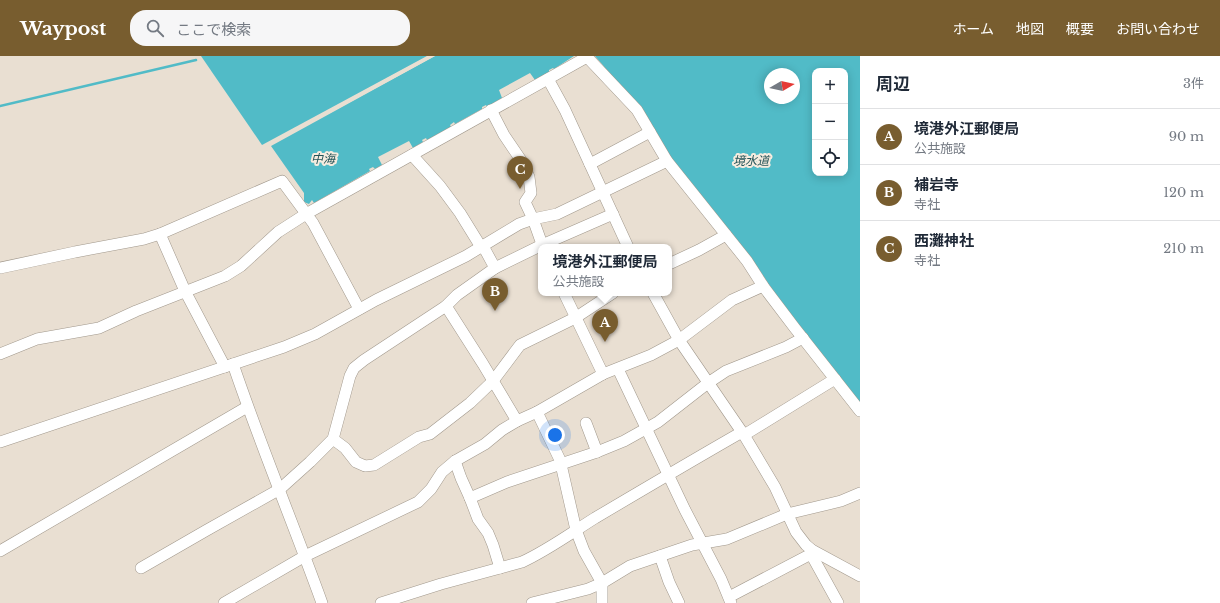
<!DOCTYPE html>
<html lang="ja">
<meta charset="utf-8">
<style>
body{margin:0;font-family:"Libre Baskerville","Noto Sans JP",serif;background:#f6f6f7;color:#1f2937}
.controls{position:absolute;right:12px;top:12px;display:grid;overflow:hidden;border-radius:8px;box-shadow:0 2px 10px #0003}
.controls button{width:36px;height:36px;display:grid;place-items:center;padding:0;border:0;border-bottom:1px solid #e0e1e3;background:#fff;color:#1f2937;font:20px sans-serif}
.compass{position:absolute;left:764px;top:12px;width:36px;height:36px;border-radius:50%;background:#fff;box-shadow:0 2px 10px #0003;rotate:81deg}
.you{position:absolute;left:555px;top:379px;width:14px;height:14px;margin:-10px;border:3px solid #fff;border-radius:50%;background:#1a73e8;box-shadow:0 0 0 6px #1a73e833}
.badge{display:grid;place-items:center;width:26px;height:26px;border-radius:50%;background:#785d2f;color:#fff;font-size:13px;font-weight:700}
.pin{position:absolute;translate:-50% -33px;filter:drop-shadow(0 1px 2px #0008)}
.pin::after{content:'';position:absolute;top:21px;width:14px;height:12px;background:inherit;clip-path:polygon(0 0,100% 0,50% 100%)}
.popup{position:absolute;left:538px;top:188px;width:134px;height:52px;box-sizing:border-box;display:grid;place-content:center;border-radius:8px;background:#fff;filter:drop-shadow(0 1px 3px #0005);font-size:13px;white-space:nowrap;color:#747a83}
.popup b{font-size:15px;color:#1f2937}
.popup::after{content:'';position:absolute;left:50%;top:100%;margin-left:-8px;border:8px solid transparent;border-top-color:#fff}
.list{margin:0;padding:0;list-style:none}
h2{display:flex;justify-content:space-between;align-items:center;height:52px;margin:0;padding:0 16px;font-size:17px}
h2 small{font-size:13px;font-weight:400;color:#747a83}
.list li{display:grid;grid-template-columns:26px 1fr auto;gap:12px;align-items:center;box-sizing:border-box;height:56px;padding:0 16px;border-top:1px solid #e0e1e3}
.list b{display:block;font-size:15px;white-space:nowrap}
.list p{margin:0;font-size:13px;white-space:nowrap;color:#747a83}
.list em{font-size:13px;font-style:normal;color:#747a83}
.icon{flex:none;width:22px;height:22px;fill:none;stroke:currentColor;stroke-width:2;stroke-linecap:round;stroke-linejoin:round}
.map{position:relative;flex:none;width:860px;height:547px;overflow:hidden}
header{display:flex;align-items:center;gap:24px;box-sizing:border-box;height:56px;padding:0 20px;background:#785d2f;color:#fff}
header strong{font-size:19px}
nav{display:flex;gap:22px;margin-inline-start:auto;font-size:14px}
.search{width:280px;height:36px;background:#f6f6f7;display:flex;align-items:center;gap:10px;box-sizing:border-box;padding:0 14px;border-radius:16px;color:#747a83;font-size:15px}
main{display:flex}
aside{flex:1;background:#fff}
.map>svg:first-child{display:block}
.water{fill:#51bbc7;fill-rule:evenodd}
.pier{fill:#e9dfd2}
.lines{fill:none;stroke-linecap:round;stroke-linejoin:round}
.stream{stroke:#51bbc7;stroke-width:2.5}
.minor-casing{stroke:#a1988c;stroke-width:12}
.minor{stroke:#fff;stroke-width:11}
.labels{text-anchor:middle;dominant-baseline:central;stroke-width:4;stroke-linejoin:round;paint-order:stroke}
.water-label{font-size:12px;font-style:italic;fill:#255459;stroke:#f6ecdf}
</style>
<header>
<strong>Waypost</strong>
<div class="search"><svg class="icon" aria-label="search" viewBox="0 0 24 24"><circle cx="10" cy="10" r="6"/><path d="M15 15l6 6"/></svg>ここで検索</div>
<nav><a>ホーム</a><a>地図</a><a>概要</a><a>お問い合わせ</a></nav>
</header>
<main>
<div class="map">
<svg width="860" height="547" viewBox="0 0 860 547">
<rect width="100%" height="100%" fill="#e9dfd2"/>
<!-- water -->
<g class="water">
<path d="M201 0H427L262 89Z"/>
<path d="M435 0H574L554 13 553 12 549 14V16L535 24 530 17 499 34 502 42 487 51 486 49 482 51V53L455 68 454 66 450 69 451 71 427 84 426 82 422 84 423 86 413 92 409 85 378 101 382 109 375 113 373 111 369 113 370 115 314 147 312 144 309 148 304 146V137L271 90Z"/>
<path d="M595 0H860V347L778 242 752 203 670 102 641 54ZM815 15H845V117H815ZM770 18H794V42H770Z"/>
</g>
<!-- pier -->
<path class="pier" d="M428 0H429L428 2 431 0H435L269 90 270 88 402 16 263 91 262 90Z"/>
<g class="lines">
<!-- stream -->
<path class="stream" d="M0 50 196 4"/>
<defs>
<g id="minor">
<path d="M548 23 565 54 628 191"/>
<path d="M491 54 504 79 523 107 529 121 531 137 525 146 533 163 543 191"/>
<path d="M412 99 440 130 460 157 481 191"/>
<path d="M590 108 650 76"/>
<path d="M160 178 185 235 225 311"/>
<path d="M483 190 495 212 457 239 446 250 483 308 517 365"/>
<path d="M669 208 699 194 726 179"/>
<path d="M0 212 75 196 144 183 160 178 282 125 313 167 359 253"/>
<path d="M495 212 542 189 613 158"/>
<path d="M564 237 603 318"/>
<path d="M653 237 679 284 744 379 775 431 796 476 806 489 812 494 860 520"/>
<path d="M0 298 37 283 99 272 136 255 225 220 241 210 278 176 306 158 587 1 637 54 667 105 747 205 763 230 794 271 860 355"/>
<path d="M233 308C260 388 293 467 322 547"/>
<path d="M618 313 685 454 721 523 731 547"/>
<path d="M537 356 560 404 576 474 584 495 602 527V547"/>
<path d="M586 367 597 396 624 385 658 366 708 327 726 315 786 291 803 282"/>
<path d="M744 379 835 323"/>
<path d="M333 383 345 392 356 406 365 410 374 409 419 381 430 378 470 347 493 325 520 289 575 262 613 237"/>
<path d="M0 386 284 291 315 278 376 244 466 200 519 168 533 163 557 158 667 105"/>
<path d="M455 405 461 422 470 442 507 426 597 396"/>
<path d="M470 442 478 463 488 477 493 489 500 512"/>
<path d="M812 494 811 498 838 547"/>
<path d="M0 495 247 351"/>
<path d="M660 500 669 526 679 547"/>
<path d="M141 512 207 474 280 433 310 406 333 383 350 320 354 312 364 304 446 250"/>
<path d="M729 541 811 498"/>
<path d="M224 547 305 500 418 446 431 433 442 416 455 405 485 388 502 374 517 365 537 356 603 318 651 299 679 284 732 244 763 230"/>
<path d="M381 547 441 528 522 506C548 494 571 477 595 462 644 433 693 404 742 376"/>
<path d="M532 547 588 533 602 527 630 510 692 489 727 483 787 458 841 445 860 437"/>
</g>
</defs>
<!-- minor casing -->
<use href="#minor" class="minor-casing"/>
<!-- minor -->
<use href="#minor" class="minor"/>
</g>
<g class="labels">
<!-- water labels -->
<g class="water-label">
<text x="323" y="102">中海</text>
<text x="751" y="104">境水道</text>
</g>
</g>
</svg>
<div class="controls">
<button>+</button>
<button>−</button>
<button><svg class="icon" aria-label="locate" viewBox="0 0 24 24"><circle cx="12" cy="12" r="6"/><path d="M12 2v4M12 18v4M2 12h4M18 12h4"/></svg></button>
</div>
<svg class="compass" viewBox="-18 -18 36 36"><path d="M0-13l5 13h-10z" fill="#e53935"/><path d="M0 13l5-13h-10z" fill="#747a83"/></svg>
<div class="you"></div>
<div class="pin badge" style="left:605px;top:286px">A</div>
<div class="popup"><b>境港外江郵便局</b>公共施設</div>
<div class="pin badge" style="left:495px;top:255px">B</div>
<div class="pin badge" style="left:520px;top:133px">C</div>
</div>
<aside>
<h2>周辺<small>3件</small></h2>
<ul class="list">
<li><span class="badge">A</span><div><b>境港外江郵便局</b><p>公共施設</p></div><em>90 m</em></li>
<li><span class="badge">B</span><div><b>補岩寺</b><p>寺社</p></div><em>120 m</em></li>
<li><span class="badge">C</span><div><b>西灘神社</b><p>寺社</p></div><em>210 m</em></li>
</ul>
</aside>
</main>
